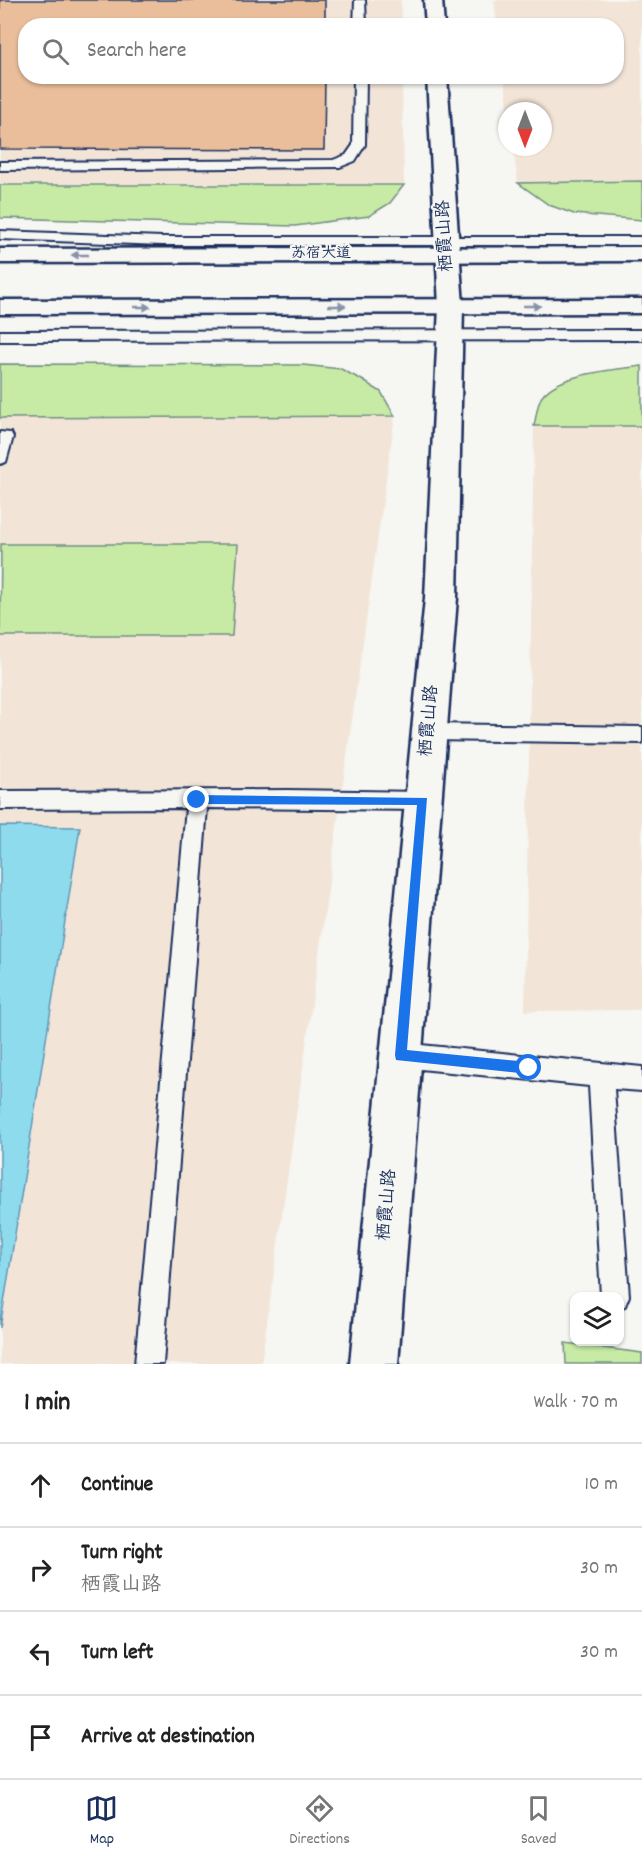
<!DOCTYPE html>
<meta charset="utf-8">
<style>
body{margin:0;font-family:Dekko,"LXGW WenKai TC",sans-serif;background:#f6f6f6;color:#222}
.controls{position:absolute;right:18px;bottom:18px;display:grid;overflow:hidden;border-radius:12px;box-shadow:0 2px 4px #0004}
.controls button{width:54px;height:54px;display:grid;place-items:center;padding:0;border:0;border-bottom:2px solid #e0e0e0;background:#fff;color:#222;font:30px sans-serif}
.compass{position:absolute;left:498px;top:102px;width:54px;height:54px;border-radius:50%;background:#fff;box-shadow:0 2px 4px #0004;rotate:180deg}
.stop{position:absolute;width:18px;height:18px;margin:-14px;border:4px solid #1a73e8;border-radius:50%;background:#fff}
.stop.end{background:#1a73e8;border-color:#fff;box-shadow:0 2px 6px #0008}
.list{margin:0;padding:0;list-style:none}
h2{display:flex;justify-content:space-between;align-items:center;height:78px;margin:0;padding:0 24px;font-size:26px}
h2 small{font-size:20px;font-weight:400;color:#767676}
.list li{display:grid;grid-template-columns:39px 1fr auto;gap:18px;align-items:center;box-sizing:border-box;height:84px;padding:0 24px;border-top:2px solid #e0e0e0}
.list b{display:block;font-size:22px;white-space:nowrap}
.list p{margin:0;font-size:20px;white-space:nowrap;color:#767676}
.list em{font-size:20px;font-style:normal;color:#767676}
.icon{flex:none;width:33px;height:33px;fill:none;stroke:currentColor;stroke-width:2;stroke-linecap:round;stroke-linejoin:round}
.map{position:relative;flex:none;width:642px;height:1364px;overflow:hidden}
.search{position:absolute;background:#fff;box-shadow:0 2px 4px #0004;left:18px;right:18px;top:18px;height:66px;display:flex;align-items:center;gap:15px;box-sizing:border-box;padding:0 21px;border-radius:24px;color:#767676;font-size:22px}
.sheet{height:414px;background:#fff}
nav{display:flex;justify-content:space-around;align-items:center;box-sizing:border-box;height:84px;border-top:2px solid #e0e0e0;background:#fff;font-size:16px;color:#767676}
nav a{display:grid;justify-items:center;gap:3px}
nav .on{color:#1b2f5e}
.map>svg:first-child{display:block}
.built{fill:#f2e5d8}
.green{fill:#c7eba5;stroke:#718d82;stroke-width:1.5}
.water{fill:#8edbee;stroke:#6096b4;stroke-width:1.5}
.building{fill:#eabe9a;stroke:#1b2f5e;stroke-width:1.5}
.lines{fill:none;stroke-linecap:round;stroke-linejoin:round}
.service-casing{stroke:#1b2f5e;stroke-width:4}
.tertiary-casing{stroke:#1b2f5e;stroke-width:5}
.primary-casing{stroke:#1b2f5e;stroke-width:5}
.service{fill:#f6f6f2;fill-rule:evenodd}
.tertiary{fill:#f6f6f2;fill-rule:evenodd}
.primary{fill:#f6f6f2;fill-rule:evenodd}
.oneway{fill:#8892a8}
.route{fill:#1a73e8}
.labels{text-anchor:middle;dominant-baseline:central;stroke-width:4.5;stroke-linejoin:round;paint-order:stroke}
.far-street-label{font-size:15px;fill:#1b2f5e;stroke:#f6f6f2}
.street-label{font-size:18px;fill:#1b2f5e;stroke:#f6f6f2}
</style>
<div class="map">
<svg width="642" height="1364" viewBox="0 0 642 1364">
<rect width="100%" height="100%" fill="#f6f6f2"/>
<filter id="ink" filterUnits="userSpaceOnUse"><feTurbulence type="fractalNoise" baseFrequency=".0167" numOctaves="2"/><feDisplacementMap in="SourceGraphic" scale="12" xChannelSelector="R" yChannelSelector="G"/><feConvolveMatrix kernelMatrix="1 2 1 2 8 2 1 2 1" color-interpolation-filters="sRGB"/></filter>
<g filter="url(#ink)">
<!-- built -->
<g class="built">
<path d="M0 0H401L402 25 26 26V76L402 77 404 184H0Z"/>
<path d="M494 0H642V181L518 183 513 147H543V111H509L504 77 616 76V26L497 25Z"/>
<path d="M395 416 261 1364H0V418Z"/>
<path d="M534 426H642V1010L525 1011Z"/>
</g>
<!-- green -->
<g class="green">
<path d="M642 181V220L574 214 549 205 518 183Z"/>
<path d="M0 185H404L390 203 369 216 295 226 0 218Z"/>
<path d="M0 364 303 365 341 369 362 380 381 392 395 416 0 418Z"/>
<path d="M642 366V426H534C536 418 537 405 541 398 557 373 615 370 642 366Z"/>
<path d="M1 544H238L232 636H0Z"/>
<path d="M565 1343 642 1353V1364H566Z"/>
</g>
<!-- water -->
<path class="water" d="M0 826 80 827 0 1328Z"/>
<!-- building -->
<path class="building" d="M0 0H325V26H26V76H325L324 150 0 149Z"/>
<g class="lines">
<defs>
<g id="service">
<path d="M355 0H365L366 26H354Z"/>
<path d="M354 76H366L365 145 355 161 340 167 0 170V162L333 160 346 155 353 145Z"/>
<path d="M0 231 162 237H642V245H162L0 239Z"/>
<path d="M642 330V340L0 341V331Z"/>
<path d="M0 432 11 433 13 437 6 462 0 464Z"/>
<path d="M429 724 642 727V743L429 740 422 738 419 732 422 726Z"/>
<path d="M288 790 423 792 430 795 434 801 430 807 423 810 207 808 163 1364H135L186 808 0 809V791Z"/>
<path d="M401 1043 642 1067V1091L614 1089 629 1296 625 1306 620 1308V1296H601L589 1086 401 1067 392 1064 389 1055 392 1046Z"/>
</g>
<g id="tertiary">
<path d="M424 0H442L444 26H426Z"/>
<path d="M427 76H447L463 306 457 598 398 1364H350L425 598 439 306Z"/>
</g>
<g id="primary">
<path d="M642 247V261L0 263V249Z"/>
<path d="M642 299V313L0 314V300Z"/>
</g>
</defs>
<!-- service casing -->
<use href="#service" class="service-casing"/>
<!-- tertiary casing -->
<use href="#tertiary" class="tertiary-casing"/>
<!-- primary casing -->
<use href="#primary" class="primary-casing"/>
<!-- service -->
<use href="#service" class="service"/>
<!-- tertiary -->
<use href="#tertiary" class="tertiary"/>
<!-- primary -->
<use href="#primary" class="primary"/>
</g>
<!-- one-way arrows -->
<defs><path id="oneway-solid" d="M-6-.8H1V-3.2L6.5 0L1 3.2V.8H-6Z" transform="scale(1.5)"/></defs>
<g class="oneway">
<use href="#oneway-solid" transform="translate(80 255) rotate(180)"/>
<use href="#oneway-solid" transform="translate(337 306)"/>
<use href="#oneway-solid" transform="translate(532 306)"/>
<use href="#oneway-solid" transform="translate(142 307)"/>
</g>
</g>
<!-- route -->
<path class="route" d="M197 795 427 798 407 1050 529 1062 534 1064V1072L529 1074 396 1060 395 1055 417 805 197 804 192 800Z"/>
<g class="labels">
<!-- far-street labels -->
<g class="far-street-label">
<text x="321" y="254">苏宿大道</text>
</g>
<!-- street labels -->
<g class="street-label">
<text transform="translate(446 236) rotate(-93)">栖霞山路</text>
<text transform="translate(430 721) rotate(-85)">栖霞山路</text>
<text transform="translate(388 1205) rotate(-85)">栖霞山路</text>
</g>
</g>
</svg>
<div class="controls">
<button><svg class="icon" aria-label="layers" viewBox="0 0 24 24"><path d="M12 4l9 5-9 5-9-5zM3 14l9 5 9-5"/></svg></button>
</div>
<svg class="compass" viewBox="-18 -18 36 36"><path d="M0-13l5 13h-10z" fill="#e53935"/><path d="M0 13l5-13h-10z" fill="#767676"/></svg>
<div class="stop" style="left:529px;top:1068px"></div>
<div class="stop end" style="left:197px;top:800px"></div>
<div class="search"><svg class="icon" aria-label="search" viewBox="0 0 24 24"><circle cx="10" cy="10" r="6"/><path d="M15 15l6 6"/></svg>Search here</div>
</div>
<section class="sheet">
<h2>1 min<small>Walk · 70 m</small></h2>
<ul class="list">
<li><svg class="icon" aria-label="ahead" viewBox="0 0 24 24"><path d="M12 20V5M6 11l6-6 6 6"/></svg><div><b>Continue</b></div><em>10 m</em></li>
<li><svg class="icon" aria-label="right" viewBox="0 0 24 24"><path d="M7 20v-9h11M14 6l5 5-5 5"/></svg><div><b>Turn right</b><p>栖霞山路</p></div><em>30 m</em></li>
<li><svg class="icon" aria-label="left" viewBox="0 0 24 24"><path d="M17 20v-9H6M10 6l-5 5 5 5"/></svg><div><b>Turn left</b></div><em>30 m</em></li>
<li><svg class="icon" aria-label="arrive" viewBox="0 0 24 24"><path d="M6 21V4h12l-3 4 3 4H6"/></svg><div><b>Arrive at destination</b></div></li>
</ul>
</section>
<nav>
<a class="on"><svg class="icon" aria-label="map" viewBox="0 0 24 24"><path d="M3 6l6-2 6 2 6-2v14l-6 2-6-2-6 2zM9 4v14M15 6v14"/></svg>Map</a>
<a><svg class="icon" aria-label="directions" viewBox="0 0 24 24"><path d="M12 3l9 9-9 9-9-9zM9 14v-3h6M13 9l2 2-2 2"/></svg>Directions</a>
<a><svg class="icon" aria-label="saved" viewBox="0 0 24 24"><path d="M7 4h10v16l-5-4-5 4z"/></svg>Saved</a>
</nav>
